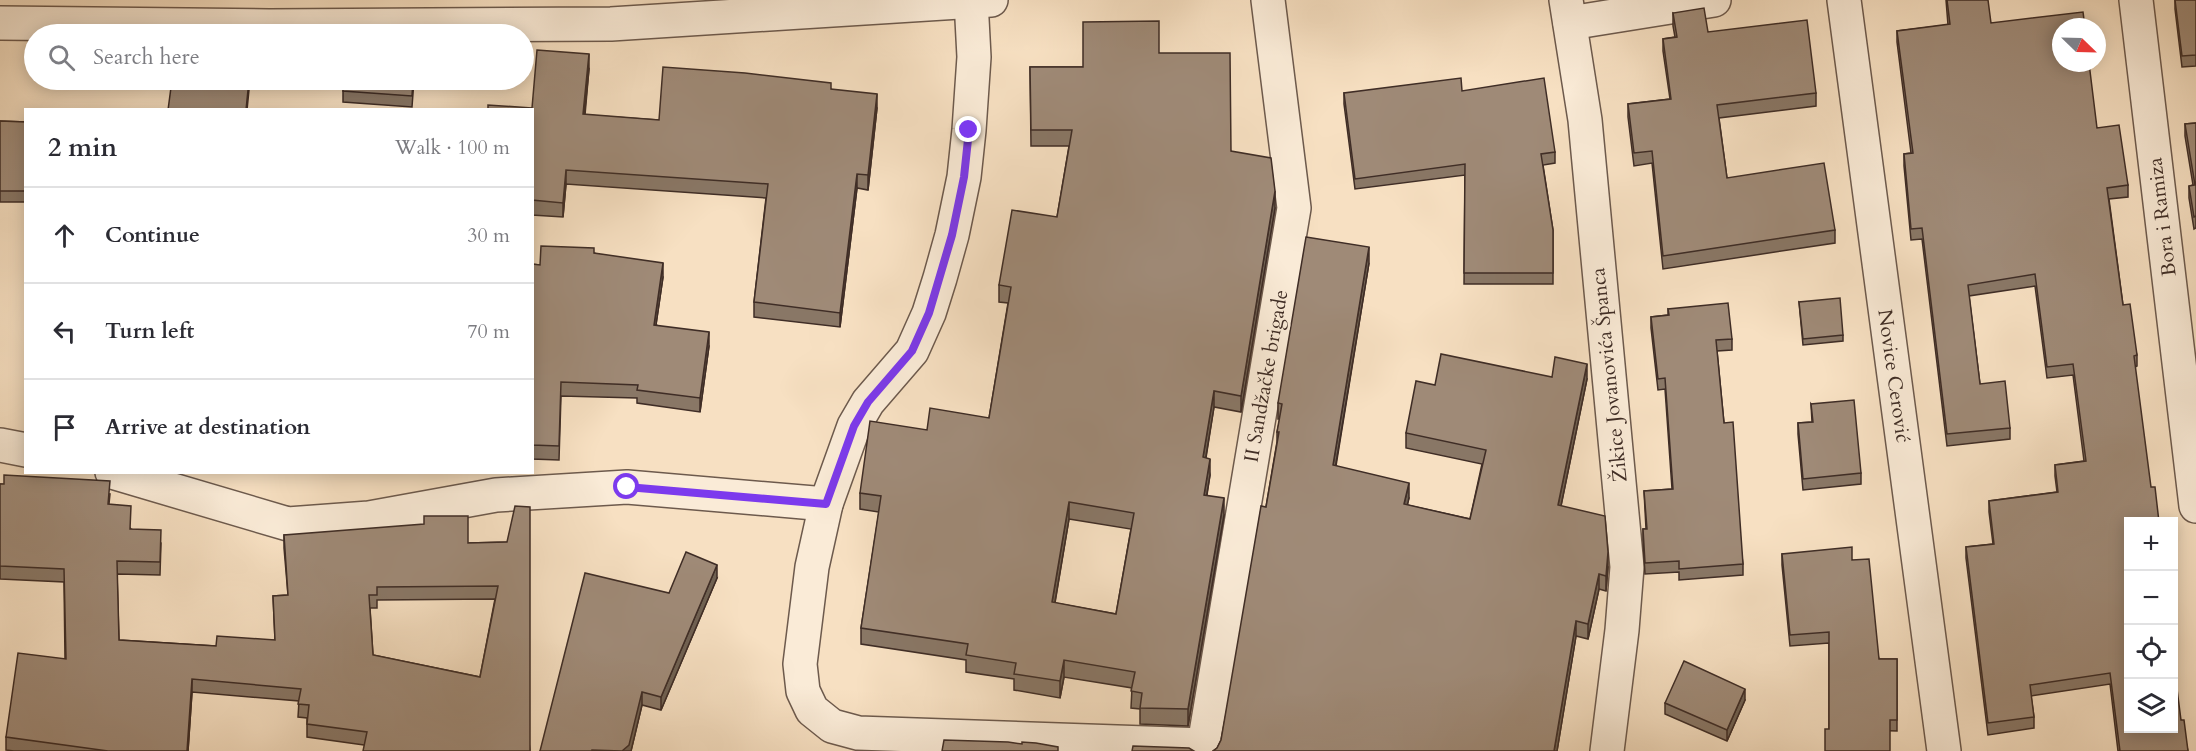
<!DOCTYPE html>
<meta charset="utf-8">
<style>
body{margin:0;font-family:Cardo,serif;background:#f2f2f3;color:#2b2b33}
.controls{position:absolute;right:18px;bottom:18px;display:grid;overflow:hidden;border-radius:0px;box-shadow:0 3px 15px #0003}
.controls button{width:54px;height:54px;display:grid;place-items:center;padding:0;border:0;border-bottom:2px solid #e1e1e2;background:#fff;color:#2b2b33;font:30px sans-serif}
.compass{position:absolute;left:2052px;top:18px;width:54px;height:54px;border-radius:50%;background:#fff;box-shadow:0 3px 15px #0003;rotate:113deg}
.stop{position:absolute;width:18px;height:18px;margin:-14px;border:4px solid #7c3aed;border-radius:50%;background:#fff}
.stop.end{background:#7c3aed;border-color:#fff;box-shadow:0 2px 6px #0008}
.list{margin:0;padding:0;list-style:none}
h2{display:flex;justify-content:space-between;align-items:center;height:78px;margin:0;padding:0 24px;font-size:26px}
h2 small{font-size:20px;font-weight:400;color:#7c7c81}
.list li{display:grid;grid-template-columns:39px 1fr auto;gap:18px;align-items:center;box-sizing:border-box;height:96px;padding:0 24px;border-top:2px solid #e1e1e2}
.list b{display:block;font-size:22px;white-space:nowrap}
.list em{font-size:20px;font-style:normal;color:#7c7c81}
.icon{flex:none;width:33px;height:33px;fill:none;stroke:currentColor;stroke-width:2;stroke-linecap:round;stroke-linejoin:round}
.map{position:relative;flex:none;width:2196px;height:751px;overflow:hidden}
.search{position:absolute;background:#fff;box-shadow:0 3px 15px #0003;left:24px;top:24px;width:510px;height:66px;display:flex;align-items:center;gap:15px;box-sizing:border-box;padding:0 21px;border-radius:33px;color:#7c7c81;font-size:22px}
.panel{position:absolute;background:#fff;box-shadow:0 3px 15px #0003;left:24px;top:108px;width:510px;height:366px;border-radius:0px}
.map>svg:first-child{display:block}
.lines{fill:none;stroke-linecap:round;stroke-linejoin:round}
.minor-casing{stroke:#6d5a4d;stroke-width:36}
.minor{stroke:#faebd7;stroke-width:33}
.wall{fill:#897766;stroke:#3f2d26;stroke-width:1.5;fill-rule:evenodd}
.shaded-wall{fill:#6f6153;stroke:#3f2d26;stroke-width:1.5}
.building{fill:#9f8a77;stroke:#3f2d26;stroke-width:1.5;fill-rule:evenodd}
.route{stroke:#7c3aed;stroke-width:8}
.labels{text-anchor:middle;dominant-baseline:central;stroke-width:5;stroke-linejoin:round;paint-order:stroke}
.street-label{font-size:20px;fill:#3f2d26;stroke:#faebd7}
</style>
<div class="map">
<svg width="2196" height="751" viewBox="0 0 2196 751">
<rect width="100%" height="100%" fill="#f7e0c2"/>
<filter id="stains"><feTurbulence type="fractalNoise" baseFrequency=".00333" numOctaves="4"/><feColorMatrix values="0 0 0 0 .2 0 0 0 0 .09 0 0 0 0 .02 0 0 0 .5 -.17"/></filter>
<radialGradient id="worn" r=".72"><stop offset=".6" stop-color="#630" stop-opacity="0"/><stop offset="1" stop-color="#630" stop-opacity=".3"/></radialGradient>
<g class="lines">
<defs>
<g id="minor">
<path d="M971 0 974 57 969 130 964 177 952 235 940 278 929 313 912 351 868 402 854 426 826 504 812 567 800 664 803 691 812 710 832 726 858 733 1204 745"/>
<path d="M1566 0 1585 120 1627 567 1622 630 1607 751"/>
<path d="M1844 0 1944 751"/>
<path d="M2136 0 2196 506"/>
<path d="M0 23 269 26 611 24 991 0"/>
<path d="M1570 23 1714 0"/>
<path d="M0 445 26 450"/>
<path d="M112 472 288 524 369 518 496 495 627 487 826 504"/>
<path d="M1203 751 1294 208 1268 0"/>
</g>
</defs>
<!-- minor casing -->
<use href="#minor" class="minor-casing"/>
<!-- minor -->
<use href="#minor" class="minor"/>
</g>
<!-- wall -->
<g class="wall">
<path d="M1946 0 1991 23 2097 128 2128 185V197L2109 199 2123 305 2137 355V366L2135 367 2128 729 2181 720 2188 751H2118L2110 684 2031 696 2034 717V728L1988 735 1966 558V547L1993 544 1989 512V501L2057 492 2055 476V465L2084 461 2073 375 2047 378 2035 286 1969 296 1980 384 2010 428V439L1947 446 1922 239 1911 240 1904 166V154L1911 153 1897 42V31L1948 25Z"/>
<path d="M2175 0H2196V66L2182 67 2175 9Z"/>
<path d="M1673 13 1816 93V106L1719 118 1727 178 1835 230V243L1663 269 1652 163 1634 166 1628 117V104L1670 99 1663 51V39L1675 37 1673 26Z"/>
<path d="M1159 53 1231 151 1275 208 1241 412 1214 407 1206 458 1210 475 1207 495 1224 515 1188 726 1140 724V709L1131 708 1132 688 1064 677 1060 698 1014 690V679L966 672V660L861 644V628L879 512 860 509V493L927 430 989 418 1008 303 999 302V285L1057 217 1069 146H1031L1030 67H1083ZM1069 519 1131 529 1116 614 1055 603Z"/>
<path d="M589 69 585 115 659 120 831 89 877 108 868 190 857 188 840 327 754 317V302L766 198 566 184 563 217 532 215V108Z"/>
<path d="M414 80 412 107 343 102V91Z"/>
<path d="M1462 91 1555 152V163L1543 165 1553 230V284H1464L1465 175 1355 189 1344 104V93Z"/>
<path d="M0 121 26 122V202H0Z"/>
<path d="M2196 123V228L2194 229 2189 198V186L2193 185 2185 136V124Z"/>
<path d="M594 253 663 277 656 325 709 346 700 412 637 403V398L561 396 559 460 532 459V264L540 265Z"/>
<path d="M1369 263 1336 466 1409 498 1407 505 1470 519 1482 464 1406 448V433L1435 385 1552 377 1587 379 1561 506 1608 567 1606 591 1599 589 1588 639 1576 636 1557 751H1213L1217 748 1221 740 1266 507 1277 442V432L1280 419H1278V403Z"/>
<path d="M1799 302 1843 335V341L1803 345Z"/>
<path d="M1668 309 1732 339V350L1717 351 1724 423 1743 564V575L1679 580V572L1645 574 1643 540V529H1646L1644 491 1672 489 1665 389 1658 390 1651 328V317L1668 315Z"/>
<path d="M1811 404 1861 473V484L1803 490 1798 434V423L1812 422Z"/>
<path d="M0 484 110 494 109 504 131 529 161 543 160 575 117 574 119 640 216 646 275 640 273 596 288 595 284 548V535L468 543 507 542 530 751 364 745 307 737V718L298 717 299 701 192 692 188 751H14L6 750V737L65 659 64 582 0 579ZM495 599 480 677 373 655 370 608H377V600Z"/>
<path d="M1782 554 1852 560 1879 659H1897V731L1829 729V643L1790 646 1782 565Z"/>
<path d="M717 578 661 710 642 705 631 751H540L669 593Z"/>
<path d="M1745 700 1727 741 1665 714V703Z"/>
</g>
<!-- shaded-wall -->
<g class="shaded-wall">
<path d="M589 54V69L583 129V114Z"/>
<path d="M249 80H250L247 110H246Z"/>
<path d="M877 94V108L868 190V175Z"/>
<path d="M566 170V184L563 217V203Z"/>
<path d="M857 174V188L840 327V313Z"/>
<path d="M1275 191V208L1241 412V396Z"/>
<path d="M1369 247V263L1333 481V465Z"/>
<path d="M663 263V277L654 338V325Z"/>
<path d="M709 332V346L700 412V398Z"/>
<path d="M1587 364V379L1558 520V505Z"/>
<path d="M1214 391V407L1203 474V457Z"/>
<path d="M1210 459V475L1204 511V495Z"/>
<path d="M1409 483V498L1404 520V504Z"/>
<path d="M1224 498V515L1188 726V709Z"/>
<path d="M1069 502V519L1052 619V602Z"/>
<path d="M1608 552V567L1606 591V576Z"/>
<path d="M717 565V578L661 710V697Z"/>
<path d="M1599 574V589L1588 639V624Z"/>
<path d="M1576 621V636L1557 751H1554Z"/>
<path d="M1064 660V677L1060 698V681Z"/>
<path d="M192 679V692L188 751H187Z"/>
<path d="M1745 689V700L1727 741V730Z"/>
<path d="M642 692V705L631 751H622Z"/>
</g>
<!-- building -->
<g class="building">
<path d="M1947 0H1988L1991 23 2083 12 2085 27H2061V63H2089L2097 128 2119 125 2128 185 2107 188 2123 305 2130 304 2137 355 2134 356 2151 487H2155L2159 522H2128V729H2174V689H2177L2181 720H2184L2188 751H2120L2110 673 2030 685 2034 717 1988 723 1966 547 1994 544 1989 501 2058 492 2055 465 2086 461 2073 364 2047 367 2035 274 1968 285 1980 384 2005 381 2010 428 1947 434 1922 228 1911 229 1904 154 1913 153 1897 31 1950 24Z"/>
<path d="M2175 0H2196V55L2182 56Z"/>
<path d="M1704 8 1708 32 1807 20 1816 93 1717 105 1727 178 1824 163 1835 230 1663 256 1652 151 1634 153 1628 104 1671 99 1663 39 1677 37 1673 13Z"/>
<path d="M1159 21V53H1230L1231 151 1271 158 1275 191 1241 396 1214 391 1203 457 1210 459 1204 495 1224 498 1188 709 1140 708 1142 693 1131 691 1135 672 1064 660 1060 681 1014 674 1016 663 966 655 968 644 861 628 881 496 860 493 870 421 927 430 930 408 989 418 1011 287 999 285 1012 210 1057 217 1072 130H1031L1030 67H1083V22ZM1069 502 1134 513 1116 614 1052 602Z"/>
<path d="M537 50 589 54 583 114 659 120 663 67 745 73 831 83V89L877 94 868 175 857 174 840 313 754 302 768 184 566 170 563 203 532 200V110H488V105L532 108Z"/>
<path d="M1461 78 1462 91 1544 78 1555 152 1541 154 1553 230V273H1464L1465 164 1355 179 1344 93Z"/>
<path d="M172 80H249L246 110H168Z"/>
<path d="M344 80H413L412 96 343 91Z"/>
<path d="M0 121 26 122V191H0Z"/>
<path d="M2196 123V216L2194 217 2189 186 2195 185 2185 124Z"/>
<path d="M1306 237 1369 247 1333 465 1409 483 1404 504 1470 519 1486 450 1406 433 1416 381 1435 385 1441 354 1552 377 1555 357 1587 364 1558 505 1605 516 1608 552 1606 576 1599 574 1588 624 1576 621 1554 751H1213L1217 748 1221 740 1261 506 1266 507 1279 432H1277L1282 404 1278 403Z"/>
<path d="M541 246 594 248V253L663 263 654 325 709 332 700 398 637 390 638 385 561 382 559 446 532 445V264L540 265Z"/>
<path d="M1840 298 1843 335 1803 339 1799 302Z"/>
<path d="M1728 303 1732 339 1716 340 1724 423 1733 422 1743 564 1679 569V561L1645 563 1643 529H1647L1644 491 1673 489 1665 378 1658 379 1651 317 1669 315 1668 309Z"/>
<path d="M1854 400 1861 473 1803 479 1798 423 1813 422 1811 404Z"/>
<path d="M4 475 110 481 108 504 131 506 130 529 161 530 160 562 117 561 119 640 216 646 217 636 275 640 273 596 288 595 284 535 424 524V516H468V543L507 542 515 506 530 507V751H363L367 732 307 724 309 705 298 704 301 689 192 679 187 751H108L6 737 18 653 66 659 64 569 0 566V484H4ZM498 586 480 677 373 655 369 595H377V587Z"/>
<path d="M1852 547V560L1869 559 1879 659H1897V720H1890V751H1825V729H1829V632L1790 635 1782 554Z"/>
<path d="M686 552 717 565 661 697 642 692 629 745 622 751 592 750V751H540L585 573 669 593Z"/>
<path d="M1684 661 1745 689 1727 730 1665 703Z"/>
<path d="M944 740 1008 742 1022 744V742L1036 743 1058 747V751H942Z"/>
<path d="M1133 746 1189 748 1194 751H1132Z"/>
</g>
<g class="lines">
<!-- route -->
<path class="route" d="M627 487 826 504 854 426 868 402 912 351 929 313 952 235 964 177 969 130"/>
</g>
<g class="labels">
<!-- street labels -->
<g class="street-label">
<text transform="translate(2162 217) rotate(-97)">Bora i Ramiza</text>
<text transform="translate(1609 375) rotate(-96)">Žikice Jovanovića Španca</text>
<text transform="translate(1266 376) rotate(-80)">II Sandžačke brigade</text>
<text transform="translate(1894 376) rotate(82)">Novice Cerović</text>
</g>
</g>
<rect width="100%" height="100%" filter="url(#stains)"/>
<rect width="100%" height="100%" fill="url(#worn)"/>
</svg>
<div class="controls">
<button>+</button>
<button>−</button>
<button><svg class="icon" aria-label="locate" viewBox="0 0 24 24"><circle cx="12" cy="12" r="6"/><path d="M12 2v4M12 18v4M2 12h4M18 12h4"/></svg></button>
<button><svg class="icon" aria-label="layers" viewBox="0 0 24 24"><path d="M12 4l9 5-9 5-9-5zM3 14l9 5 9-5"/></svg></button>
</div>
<svg class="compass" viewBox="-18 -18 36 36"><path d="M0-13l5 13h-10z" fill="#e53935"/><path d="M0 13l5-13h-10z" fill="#7c7c81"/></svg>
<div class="stop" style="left:627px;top:487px"></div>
<div class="stop end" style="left:969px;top:130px"></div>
<div class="search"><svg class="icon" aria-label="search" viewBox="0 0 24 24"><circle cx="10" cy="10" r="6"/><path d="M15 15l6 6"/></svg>Search here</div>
<section class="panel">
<h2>2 min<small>Walk · 100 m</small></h2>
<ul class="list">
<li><svg class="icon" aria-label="ahead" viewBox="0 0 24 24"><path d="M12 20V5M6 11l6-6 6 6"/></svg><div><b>Continue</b></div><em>30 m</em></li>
<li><svg class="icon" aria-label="left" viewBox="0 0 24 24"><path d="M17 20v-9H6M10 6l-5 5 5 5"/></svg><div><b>Turn left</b></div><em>70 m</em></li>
<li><svg class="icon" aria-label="arrive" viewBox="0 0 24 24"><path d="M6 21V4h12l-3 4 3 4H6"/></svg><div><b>Arrive at destination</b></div></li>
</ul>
</section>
</div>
